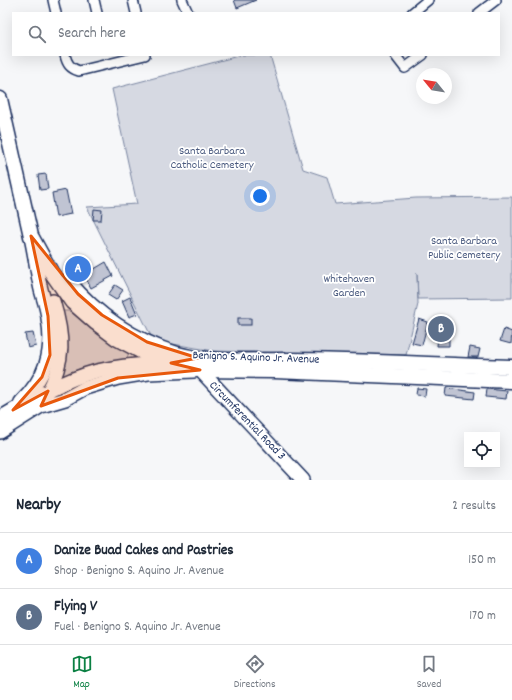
<!DOCTYPE html>
<meta charset="utf-8">
<style>
body{margin:0;font-family:Dekko,sans-serif;background:#f6f6f7;color:#1f2937}
.controls{position:absolute;right:12px;bottom:12px;display:grid;overflow:hidden;border-radius:0px;box-shadow:0 4px 16px #0002}
.controls button{width:36px;height:36px;display:grid;place-items:center;padding:0;border:0;border-bottom:1px solid #e0e1e3;background:#fff;color:#1f2937;font:20px sans-serif}
.compass{position:absolute;left:416px;top:68px;width:36px;height:36px;border-radius:50%;background:#fff;box-shadow:0 4px 16px #0002;rotate:300deg}
.you{position:absolute;left:260px;top:196px;width:14px;height:14px;margin:-10px;border:3px solid #fff;border-radius:50%;background:#1a73e8;box-shadow:0 0 0 6px #1a73e833}
.badge{display:grid;place-items:center;width:26px;height:26px;border-radius:50%;background:#0b8043;color:#fff;font-size:13px;font-weight:700}
.pin{position:absolute;translate:-50% -50%;border:2px solid #fff;box-shadow:0 1px 4px #0006}
.list{margin:0;padding:0;list-style:none}
h2{display:flex;justify-content:space-between;align-items:center;height:52px;margin:0;padding:0 16px;font-size:17px}
h2 small{font-size:13px;font-weight:400;color:#747a83}
.list li{display:grid;grid-template-columns:26px 1fr auto;gap:12px;align-items:center;box-sizing:border-box;height:56px;padding:0 16px;border-top:1px solid #e0e1e3}
.list b{display:block;font-size:15px;white-space:nowrap}
.list p{margin:0;font-size:13px;white-space:nowrap;color:#747a83}
.list em{font-size:13px;font-style:normal;color:#747a83}
.icon{flex:none;width:22px;height:22px;fill:none;stroke:currentColor;stroke-width:2;stroke-linecap:round;stroke-linejoin:round}
.map{position:relative;flex:none;width:512px;height:480px;overflow:hidden}
.search{position:absolute;background:#fff;box-shadow:0 4px 16px #0002;left:12px;right:12px;top:12px;height:44px;display:flex;align-items:center;gap:10px;box-sizing:border-box;padding:0 14px;border-radius:0px;color:#747a83;font-size:15px}
.sheet{height:164px;background:#fff}
nav{display:flex;justify-content:space-around;align-items:center;box-sizing:border-box;height:56px;border-top:1px solid #e0e1e3;background:#fff;font-size:11px;color:#747a83}
nav a{display:grid;justify-items:center;gap:2px}
nav .on{color:#0b8043}
.map>svg:first-child{display:block}
.green{fill:#d6d9e2;stroke:#7884a0}
.building{fill:#c0c4d3;stroke:#1b2f5e}
.lines{fill:none;stroke-linecap:round;stroke-linejoin:round}
.minor-casing{stroke:#1b2f5e;stroke-width:12}
.secondary-casing{stroke:#1b2f5e;stroke-width:16}
.primary-casing{stroke:#1b2f5e;stroke-width:17}
.minor{stroke:#fff;stroke-width:9}
.secondary{stroke:#fff;stroke-width:13}
.primary{stroke:#fff;stroke-width:14}
.marked{fill:#e8590c;fill-opacity:0.2;stroke:#e8590c;stroke-width:3;stroke-linejoin:round}
.labels{text-anchor:middle;dominant-baseline:central;stroke-width:3.5;stroke-linejoin:round;paint-order:stroke}
.park-label{font-size:12px;fill:#4a5a7f;stroke:#fff}
.street-label{font-size:12px;fill:#1b2f5e;stroke:#fff}
</style>
<div class="map">
<svg width="512" height="480" viewBox="0 0 512 480">
<rect width="100%" height="100%" fill="#f6f7f9"/>
<filter id="ink" filterUnits="userSpaceOnUse"><feTurbulence type="fractalNoise" baseFrequency=".025" numOctaves="2"/><feDisplacementMap in="SourceGraphic" scale="8" xChannelSelector="R" yChannelSelector="G"/><feConvolveMatrix kernelMatrix="1 2 1 2 8 2 1 2 1" color-interpolation-filters="sRGB"/></filter>
<g filter="url(#ink)">
<!-- green -->
<g class="green">
<path d="M242 55H270L303 169 327 177 335 204 416 198 512 197V298L418 299 417 273 418 304 406 355 214 351 167 343 151 336 87 207 137 204 112 89Z"/>
<path d="M62 311H70L92 330 129 352 126 361 66 378 61 374Z"/>
</g>
<!-- building -->
<g class="building">
<path d="M234 0H256L237 8Z"/>
<path d="M46 174 48 189 40 190 38 175Z"/>
<path d="M66 190 71 214 56 217 52 193Z"/>
<path d="M94 209 102 210 101 220H93Z"/>
<path d="M106 262 113 276 91 288 84 275Z"/>
<path d="M115 285 123 290 116 300 108 295Z"/>
<path d="M130 297 137 314 129 317 122 301Z"/>
<rect x="238" y="318" width="13" height="7"/>
<path d="M419 319 428 322 422 345 412 343Z"/>
<path d="M504 329 512 332 511 344 500 341Z"/>
<path d="M33 333 36 346 28 348 25 334Z"/>
<path d="M438 336 449 337V346H437Z"/>
<path d="M470 347 480 349 478 357H468Z"/>
<path d="M417 388 426 389 425 396 416 395Z"/>
<path d="M446 388 475 392 474 399 445 396Z"/>
<path d="M487 389 507 391 506 399 486 397Z"/>
</g>
<g class="lines">
<defs>
<g id="minor">
<path d="M53 0 56 13"/>
<path d="M94 0 97 13"/>
<path d="M133 0 136 13"/>
<path d="M182 0 188 13"/>
<path d="M412 13 428 0"/>
<path d="M479 13 496 0"/>
<path d="M65 55C67 64 70 68 79 71L145 55"/>
<path d="M395 55 405 68 423 55"/>
</g>
<g id="secondary">
<path d="M199 362 200 370 303 480"/>
<path d="M47 394C65 360 64 337 53 301"/>
<path d="M21 402C46 377 54 352 48 318 47 306 42 296 40 285 37 271 35 256 32 242"/>
<path d="M0 418C30 400 63 380 97 371 121 365 146 364 171 363"/>
<path d="M0 432 41 406 65 399 85 388 118 378 148 373 194 371"/>
</g>
<g id="primary">
<path d="M0 99 31 236 51 272 72 302 96 323 116 338 144 353 171 363 200 370 275 371 512 381"/>
<path d="M68 281C96 315 134 341 177 354 209 363 252 360 285 360 361 360 437 365 512 367"/>
</g>
</defs>
<!-- minor casing -->
<use href="#minor" class="minor-casing"/>
<!-- secondary casing -->
<use href="#secondary" class="secondary-casing"/>
<!-- primary casing -->
<use href="#primary" class="primary-casing"/>
<!-- minor -->
<use href="#minor" class="minor"/>
<!-- secondary -->
<use href="#secondary" class="secondary"/>
<!-- primary -->
<use href="#primary" class="primary"/>
</g>
</g>
<!-- marked area -->
<path class="marked" d="M31 236 78 294 102 315 147 342 198 358 171 363 200 370 118 378 41 406 48 391 13 410 42 377 50 355 48 316Z"/>
<g class="labels">
<!-- park labels -->
<g class="park-label">
<text x="212" y="151">Santa Barbara<tspan x="212" dy="14">Catholic Cemetery</tspan></text>
<text x="464" y="241">Santa Barbara<tspan x="464" dy="14">Public Cemetery</tspan></text>
<text x="349" y="279">Whitehaven<tspan x="349" dy="14">Garden</tspan></text>
</g>
<!-- street labels -->
<g class="street-label">
<text transform="translate(256 358) rotate(2)">Benigno S. Aquino Jr. Avenue</text>
<text transform="translate(247 421) rotate(46)">Circumferential Road 3</text>
</g>
</g>
</svg>
<div class="controls">
<button><svg class="icon" aria-label="locate" viewBox="0 0 24 24"><circle cx="12" cy="12" r="6"/><path d="M12 2v4M12 18v4M2 12h4M18 12h4"/></svg></button>
</div>
<svg class="compass" viewBox="-18 -18 36 36"><path d="M0-13l5 13h-10z" fill="#e53935"/><path d="M0 13l5-13h-10z" fill="#747a83"/></svg>
<div class="you"></div>
<div class="pin badge" style="left:78px;top:269px;background:#3f7fe0">A</div>
<div class="pin badge" style="left:441px;top:329px;background:#5c6f8a">B</div>
<div class="search"><svg class="icon" aria-label="search" viewBox="0 0 24 24"><circle cx="10" cy="10" r="6"/><path d="M15 15l6 6"/></svg>Search here</div>
</div>
<section class="sheet">
<h2>Nearby<small>2 results</small></h2>
<ul class="list">
<li><span class="badge" style="background:#3f7fe0">A</span><div><b>Danize Buad Cakes and Pastries</b><p>Shop · Benigno S. Aquino Jr. Avenue</p></div><em>150 m</em></li>
<li><span class="badge" style="background:#5c6f8a">B</span><div><b>Flying V</b><p>Fuel · Benigno S. Aquino Jr. Avenue</p></div><em>170 m</em></li>
</ul>
</section>
<nav>
<a class="on"><svg class="icon" aria-label="map" viewBox="0 0 24 24"><path d="M3 6l6-2 6 2 6-2v14l-6 2-6-2-6 2zM9 4v14M15 6v14"/></svg>Map</a>
<a><svg class="icon" aria-label="directions" viewBox="0 0 24 24"><path d="M12 3l9 9-9 9-9-9zM9 14v-3h6M13 9l2 2-2 2"/></svg>Directions</a>
<a><svg class="icon" aria-label="saved" viewBox="0 0 24 24"><path d="M7 4h10v16l-5-4-5 4z"/></svg>Saved</a>
</nav>
